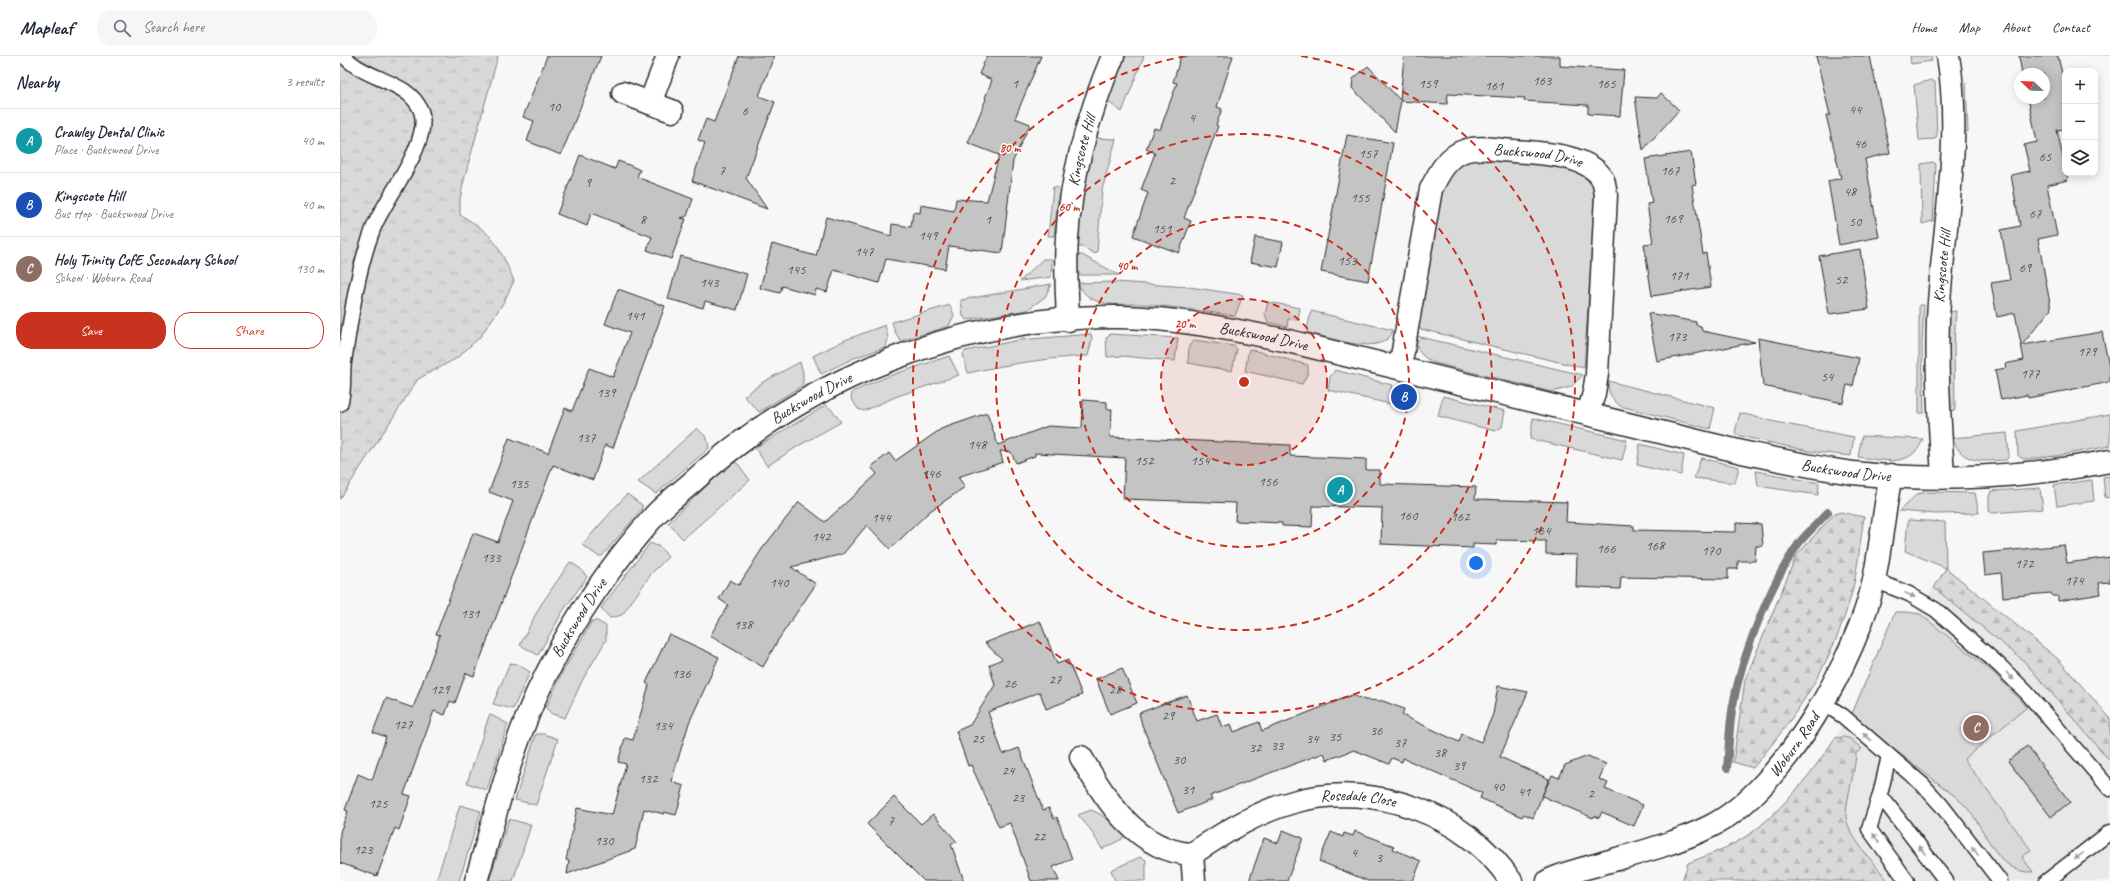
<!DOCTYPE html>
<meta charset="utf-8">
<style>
body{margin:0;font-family:Caveat,sans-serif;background:#f6f6f7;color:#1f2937}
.controls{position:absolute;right:12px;top:12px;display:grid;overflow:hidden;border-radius:8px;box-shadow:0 2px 10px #0003}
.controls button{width:36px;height:36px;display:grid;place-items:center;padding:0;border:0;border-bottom:1px solid #e0e1e3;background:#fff;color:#1f2937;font:20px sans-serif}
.compass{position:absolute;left:1674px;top:12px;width:36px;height:36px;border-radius:50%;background:#fff;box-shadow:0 2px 10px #0003;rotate:293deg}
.you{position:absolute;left:1136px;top:507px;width:14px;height:14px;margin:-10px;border:3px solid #fff;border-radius:50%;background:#1a73e8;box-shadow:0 0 0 6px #1a73e833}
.badge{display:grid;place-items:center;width:26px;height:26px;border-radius:50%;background:#c8321e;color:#fff;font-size:13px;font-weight:700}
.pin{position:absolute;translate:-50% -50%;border:2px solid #fff;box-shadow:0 1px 4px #0006}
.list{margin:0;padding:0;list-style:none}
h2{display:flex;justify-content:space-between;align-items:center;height:52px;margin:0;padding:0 16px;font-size:17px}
h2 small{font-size:13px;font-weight:400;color:#747a83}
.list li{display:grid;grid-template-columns:26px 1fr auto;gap:12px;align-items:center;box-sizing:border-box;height:64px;padding:0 16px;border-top:1px solid #e0e1e3}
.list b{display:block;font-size:15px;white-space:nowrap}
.list p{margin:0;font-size:13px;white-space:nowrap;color:#747a83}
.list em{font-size:13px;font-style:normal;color:#747a83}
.actions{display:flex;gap:8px;padding:12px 16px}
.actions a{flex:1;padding:9px 0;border:1px solid #c8321e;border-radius:16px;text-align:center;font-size:14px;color:#c8321e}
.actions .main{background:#c8321e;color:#fff}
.icon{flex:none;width:22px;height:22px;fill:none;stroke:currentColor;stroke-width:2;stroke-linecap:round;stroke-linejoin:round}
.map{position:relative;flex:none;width:1770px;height:825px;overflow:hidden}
header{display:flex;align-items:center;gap:24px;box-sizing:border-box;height:56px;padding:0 20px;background:#fff;border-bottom:1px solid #e0e1e3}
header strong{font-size:19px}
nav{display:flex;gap:22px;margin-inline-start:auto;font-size:14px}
.search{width:280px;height:36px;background:#f6f6f7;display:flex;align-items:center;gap:10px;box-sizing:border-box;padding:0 14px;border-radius:16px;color:#747a83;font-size:15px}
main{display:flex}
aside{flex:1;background:#fff}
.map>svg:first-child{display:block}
.built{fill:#e8e8e8}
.grass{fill:#d9d9d9;stroke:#828282}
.forest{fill:url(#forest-firs);stroke:#828282}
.park{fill:url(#park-tufts);stroke:#828282}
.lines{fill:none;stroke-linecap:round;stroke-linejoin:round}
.stream{stroke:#7b7b7b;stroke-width:8}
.building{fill:#c4c4c4;stroke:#2b2b2b}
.lane-casing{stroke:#2b2b2b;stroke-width:17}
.street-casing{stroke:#2b2b2b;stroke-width:25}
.secondary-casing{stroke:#2b2b2b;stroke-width:25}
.lane{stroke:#fff;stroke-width:14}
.street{stroke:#fff;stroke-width:22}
.secondary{stroke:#fff;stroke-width:22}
.oneway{fill:#a0a0a0}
.ring{fill:none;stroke:#c8321e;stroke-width:2;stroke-dasharray:7 5}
.labels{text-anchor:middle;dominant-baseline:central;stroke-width:3;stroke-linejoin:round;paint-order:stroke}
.number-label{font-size:14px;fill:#515151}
.street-label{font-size:16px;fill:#2b2b2b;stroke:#fff}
.centre{fill:#c8321e;stroke:#fff;stroke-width:2}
.ring-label{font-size:12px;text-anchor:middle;font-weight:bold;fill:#c8321e;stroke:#fff;stroke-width:3;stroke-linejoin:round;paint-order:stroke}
</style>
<header>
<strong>Mapleaf</strong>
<div class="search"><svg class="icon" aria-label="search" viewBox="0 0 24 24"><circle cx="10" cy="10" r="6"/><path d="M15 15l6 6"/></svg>Search here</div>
<nav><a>Home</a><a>Map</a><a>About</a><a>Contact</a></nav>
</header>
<main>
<aside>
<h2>Nearby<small>3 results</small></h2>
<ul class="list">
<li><span class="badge" style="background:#0f9aa8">A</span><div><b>Crawley Dental Clinic</b><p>Place · Buckswood Drive</p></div><em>40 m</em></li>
<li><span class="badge" style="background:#1a4fb4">B</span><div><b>Kingscote Hill</b><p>Bus stop · Buckswood Drive</p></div><em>40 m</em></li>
<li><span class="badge" style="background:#8d6e63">C</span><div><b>Holy Trinity CofE Secondary School</b><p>School · Woburn Road</p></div><em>130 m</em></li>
</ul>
<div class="actions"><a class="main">Save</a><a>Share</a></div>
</aside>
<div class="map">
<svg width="1770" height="825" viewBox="0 0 1770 825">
<defs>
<pattern id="forest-firs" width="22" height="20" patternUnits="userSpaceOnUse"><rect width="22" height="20" fill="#d9d9d9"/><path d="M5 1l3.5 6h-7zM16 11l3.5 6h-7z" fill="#bababa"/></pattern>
<pattern id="park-tufts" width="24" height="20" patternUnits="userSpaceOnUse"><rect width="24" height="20" fill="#d9d9d9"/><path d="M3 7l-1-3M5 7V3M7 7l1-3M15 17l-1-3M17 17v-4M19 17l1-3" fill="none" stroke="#bababa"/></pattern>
</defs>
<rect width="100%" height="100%" fill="#f7f7f7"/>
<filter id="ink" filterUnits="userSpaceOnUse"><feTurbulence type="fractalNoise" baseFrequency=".025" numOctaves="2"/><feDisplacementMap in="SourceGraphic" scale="8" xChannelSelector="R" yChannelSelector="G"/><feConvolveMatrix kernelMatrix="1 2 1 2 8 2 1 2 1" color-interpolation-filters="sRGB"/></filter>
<g filter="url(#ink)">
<!-- built -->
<path class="built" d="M1606 512 1718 603 1770 662V825H1342L1348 807 1386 792 1419 771 1450 742 1480 704Z"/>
<!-- grass -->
<g class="grass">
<path d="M786 0H804L782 56 768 46V43Z"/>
<path d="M1570 0H1591L1592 5 1571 8Z"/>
<path d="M1591 24 1595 26 1597 80 1595 83 1579 84 1574 29Z"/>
<path d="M1626 27 1628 76 1623 75 1620 28Z"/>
<path d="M754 82 776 83 762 134 757 196 755 198 743 191H738C737 153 747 118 754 82Z"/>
<path d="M1138 103C1159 105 1219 106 1234 115 1247 121 1254 129 1255 143L1244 312 1076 272 1102 133C1109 117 1120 106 1138 103Z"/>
<path d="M1593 106 1596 108 1593 165 1582 168 1581 108Z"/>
<path d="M713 131 719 132 714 180H708Z"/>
<path d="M737 199H742L779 219H736Z"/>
<path d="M703 203H712L711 221 680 225Z"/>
<path d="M775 226 849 231 903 239 895 260C864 255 834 251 803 248 789 247 771 251 757 245 748 242 742 236 738 227Z"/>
<path d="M711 228 705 241 687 254 626 264 623 260 621 244Z"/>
<path d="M928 246 960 252 958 264 948 263 947 271 928 266 925 258Z"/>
<path d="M610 249 614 259 609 270 561 285 555 276 552 266Z"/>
<path d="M1579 249H1584L1582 288 1584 357H1579Z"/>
<path d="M971 255 1053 274C1045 303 989 281 969 277L967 274Z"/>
<path d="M1616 255 1614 289 1615 354 1610 355 1608 290 1609 256Z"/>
<path d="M545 269 548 282 546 291 514 302 481 318 473 300 505 284Z"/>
<path d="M751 278 752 283 748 300C707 302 668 308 628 317L623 299 625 295 679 284Z"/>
<path d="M770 278 838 282 835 305 781 300 767 301 766 282Z"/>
<path d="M1076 280 1243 319 1231 331 1212 336 1095 307C1083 302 1075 295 1076 280Z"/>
<path d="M854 284 894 290 897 293 892 315 848 307 849 290Z"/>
<path d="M909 293 968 309V317L962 328 905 315Z"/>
<path d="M609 300 619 319 555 341 524 355 518 353 511 342 512 336 549 320Z"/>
<path d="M460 306 463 317V329L419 356 404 340 423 326Z"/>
<path d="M995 314 1052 329 1050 336 1057 339 1055 349 988 334 990 321Z"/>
<path d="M1268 325 1375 352 1370 373 1280 350C1271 342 1268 337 1268 325Z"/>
<path d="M1103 340 1165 355 1162 371 1155 375 1098 360Z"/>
<path d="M486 349 492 354 501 366 460 389 427 410 415 392Z"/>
<path d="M1400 357 1440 367 1514 381 1511 400 1468 395 1396 379 1395 376Z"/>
<path d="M1770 358V390L1716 400 1686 403 1681 402 1678 399 1677 375Z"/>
<path d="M1193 362 1287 384 1282 404 1190 383Z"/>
<path d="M357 372 367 382 369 392 316 438 298 426Z"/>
<path d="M1667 377 1669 400 1666 404C1641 405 1623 409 1612 382Z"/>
<path d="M1522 380 1583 383C1572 413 1543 404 1518 401Z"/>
<path d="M1300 388 1344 399 1341 419 1297 409Z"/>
<path d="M1361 402 1399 411 1395 427 1354 422Z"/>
<path d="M392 405 398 408 410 424 343 483 328 467Z"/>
<path d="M1416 415 1479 427 1478 439 1418 430Z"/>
<path d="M1770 420V441L1765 442 1763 421Z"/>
<path d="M1752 424 1754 445 1717 450 1714 429Z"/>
<path d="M1700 432 1703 453 1652 457 1649 455V441L1651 435Z"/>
<path d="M1587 436 1635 437 1639 457 1596 458 1559 455 1577 438Z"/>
<path d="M287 438 302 449V453L262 500H258L242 489Z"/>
<path d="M1568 464 1605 466 1606 512 1565 495Z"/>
<path d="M310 487 320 491 328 501 312 517 282 559 270 562 261 552Z"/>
<path d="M230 506 241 513 247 521 223 555 198 599 180 589 200 550Z"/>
<path d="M1555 556H1568L1580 558 1655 618 1687 651 1624 703 1691 794 1682 801 1693 816C1659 818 1648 779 1631 757 1627 751 1621 746 1616 741L1511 660Z"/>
<path d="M252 565H257L266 570V584L242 625 225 662 212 658 206 652 221 619Z"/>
<path d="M170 607 177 608 190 616 173 653 153 648Z"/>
<path d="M151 659 168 668 147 734 127 727 149 660Z"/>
<path d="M196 678H204L218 683 196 749 175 744Z"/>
<path d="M120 749 141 755 119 825H96Z"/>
<path d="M751 754C765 759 774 769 784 779L782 783 762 793 750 773 738 759Z"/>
<path d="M169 763 191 769 173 825H149Z"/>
<path d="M800 801 806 804V825H775L771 814Z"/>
</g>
<!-- forest -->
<g class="forest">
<path d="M1500 456 1524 461C1520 485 1518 512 1512 536 1493 607 1459 656 1413 712L1393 706 1405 624 1456 500 1493 459Z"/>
<path d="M1606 512 1718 603 1770 662V705L1684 605 1594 532Z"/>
<path d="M1503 681 1509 682 1522 693 1516 697C1515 718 1507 738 1506 758 1504 776 1537 810 1548 825H1342L1348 807C1373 797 1399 788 1419 771 1449 746 1474 714 1495 682Z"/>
</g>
<!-- park -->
<path class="park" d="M0 0H158L124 124 120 143V159C154 177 159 190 174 225L162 249 140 281 117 302 78 323 0 443Z"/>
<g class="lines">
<!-- stream -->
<path class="stream" d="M1387 712C1389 692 1389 670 1393 649 1402 599 1430 528 1459 487 1468 476 1479 466 1488 456"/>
</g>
<!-- building -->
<g class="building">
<path d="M207 0H261L221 99 187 85 194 65 183 61Z"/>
<path d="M399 0H434L419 40 435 46 406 122 427 153 352 125 365 87 358 84 366 63 374 66Z"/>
<path d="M647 0H701L675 62 690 68 673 105 662 197 609 190 605 213 546 203 539 227 494 214 487 236 476 233 475 239 442 230 440 237 420 232 432 188 476 200 486 161 551 180 552 168 571 171 573 156 580 157 581 149 614 155 616 143 647 145 659 99 628 87 646 43 645 42 652 24 639 18Z"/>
<path d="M841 0H893L877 51 882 53 876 69 878 70 844 162 851 165 839 197 793 180 808 137 801 134 815 97 806 93 814 72 820 74 837 27 833 26Z"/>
<path d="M1064 0H1220V10L1284 14 1280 60 1248 58V49L1184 45 1185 42 1108 38 1107 48 1060 45Z"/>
<path d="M1476 0H1530L1550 97 1525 103 1539 181 1499 189 1488 125 1501 122 1486 59H1490Z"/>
<path d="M1679 0H1718L1725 31V73L1717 74 1728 124 1707 129 1717 179 1698 183 1711 253 1682 289 1762 276 1770 316V326L1688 342 1687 339 1661 344 1655 314 1666 312 1665 308 1684 304 1675 257 1657 261 1651 227 1670 224 1661 174 1680 170 1671 119 1690 115 1684 89 1697 86 1688 42H1704V18H1682Z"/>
<path d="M1028 10 1061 45 1055 76 1012 32 1013 23Z"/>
<path d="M1321 37 1339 54 1303 94 1295 41 1317 42Z"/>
<path d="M1007 79 1053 87 1028 225 981 216Z"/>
<path d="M1351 96 1356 128 1352 129 1363 198 1366 197 1371 231 1312 240 1304 188 1313 187 1307 148 1312 147 1305 103Z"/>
<path d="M240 99 275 113 278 105 289 109 300 114 297 121 353 143 347 160 341 162 346 163 331 203 307 194 312 181 251 157 247 170 217 158Z"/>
<path d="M915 181 943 186 938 211 910 206Z"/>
<path d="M1520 193 1529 253 1489 258 1479 200Z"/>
<path d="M340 200 407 218 397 254 365 245 363 252 328 243Z"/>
<path d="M278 233 325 250 273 392 265 389 253 424 213 409 134 620 126 617 115 647 110 645 105 659 94 655 64 738 71 740 59 774 55 772 37 820 0 807V776L8 755 5 754 18 718 32 724 46 681 33 676 46 642 73 652 100 579 96 578 133 477 158 486 173 445 149 436 169 382 208 397 225 352 232 355 249 312 273 321 290 277 265 268Z"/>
<path d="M1308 257 1356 266V269L1361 270 1362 275 1415 286 1317 305Z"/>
<path d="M1418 282 1519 302 1513 330 1507 329 1503 347 1423 330Z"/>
<path d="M743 344 767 346V353H772L770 381 950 389V400L1026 403V414H1040V428L1136 431 1135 443 1227 446 1226 466 1294 470V474L1396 476V467L1421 468 1423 490H1416L1415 505H1398V513H1388V523L1281 521 1280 533 1236 531 1237 499 1206 498V485L1157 484 1156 489 1133 488V492L1041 488 1042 452 973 450 972 471 942 470V467L895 465 896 447 783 443 785 402 695 397V400L676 407 671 396 660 395 663 406 618 421 625 431 590 455 550 493 527 469 503 498 451 511 476 528 438 584 423 611 370 580 388 549 379 543 390 524 399 529 422 493 459 446 485 466 537 418 531 411 549 397 555 405 601 373 647 357 658 389 708 370 742 372Z"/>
<path d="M1724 489 1727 507 1770 501V526L1759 527 1761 538 1718 545V540H1712L1711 537 1663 541 1661 517 1645 519 1643 497Z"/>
<path d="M700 565 717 608 728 604 742 639 706 653 700 636 648 656 663 698 679 692 703 754 709 752 714 763 717 761 732 803 713 811 719 825H691L670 767 659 771 631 709 628 710 616 675 630 669 655 629 649 609 662 603 645 587Z"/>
<path d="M329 578 379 601 349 667 334 716 332 726 344 730 336 759 324 756V758L304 753 295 793 227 818 229 805 226 804 237 752 272 759 286 708 278 706 285 682 293 684 309 629 306 627Z"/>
<path d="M782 612 797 647 770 658 756 623Z"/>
<path d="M1158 630 1188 636 1160 701 1209 723 1193 762 1184 758 1182 761 1140 742 1142 737 1063 702 1062 706 1052 702 1049 708 1014 694 987 704 984 697 930 717 870 740 872 744 838 757 802 669 799 657 847 639 857 665 877 658 882 671 891 668 894 676 919 666 922 675 1012 639 1025 644 1043 645 1064 653 1062 659 1119 686 1122 678 1141 686 1153 658Z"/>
<path d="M1687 690 1730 746 1711 761 1668 705Z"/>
<path d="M1248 700 1266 708 1259 723 1268 727 1265 733 1303 749 1294 770 1262 756 1259 762 1254 760 1253 762 1202 740 1212 719 1219 722 1225 709Z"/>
<path d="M554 741 581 768 593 758 617 786 611 788 624 825H584L527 768Z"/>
<path d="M943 774 963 782 947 825H909L924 782 938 787Z"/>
<path d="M1015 775 1054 790 1053 793 1081 805 1073 825H1028L979 805 991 776 1003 781 1004 777 1013 780Z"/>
</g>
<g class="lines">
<defs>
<g id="lane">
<path d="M0 348C5 336 2 319 4 306 11 261 17 215 33 173 45 142 92 86 81 55 69 24 26 25 4 0"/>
<path d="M1534 524 1569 538 1596 554 1659 609 1687 637 1770 733"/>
<path d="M1483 647 1503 660 1583 729 1602 750 1660 825"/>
<path d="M1549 700 1540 739 1606 825"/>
<path d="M1540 739 1529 773 1567 825"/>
<path d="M1707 825 1770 776"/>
</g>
<g id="street">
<path d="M283 37 332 55"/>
<path d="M310 47 328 0"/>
<path id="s1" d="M728 264C727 237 725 209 727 182 731 119 749 57 773 0"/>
<path id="s2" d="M1060 312 1091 133C1099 117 1108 99 1127 94 1141 90 1158 94 1173 95 1198 97 1250 98 1263 124 1265 129 1265 135 1266 139L1257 318 1254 337 1248 358"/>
<path id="s3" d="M1603 421C1600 368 1596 316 1598 263 1602 176 1623 87 1608 0"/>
<path d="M741 701C765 743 797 795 852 798L854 825"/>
<path id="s4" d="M852 798C885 776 918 755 957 745 1033 725 1127 758 1171 825"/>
<path id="s5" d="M1208 825C1226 816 1247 812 1266 806 1302 796 1337 787 1371 770 1443 734 1518 600 1534 524 1541 489 1544 454 1551 419"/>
</g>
<g id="secondary">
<path id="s6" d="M136 825C157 755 173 682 207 617 236 559 273 506 316 458 326 448 338 438 349 429 464 323 624 258 781 261 836 262 890 273 944 284L1402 396C1439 404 1476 412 1513 417 1597 426 1687 421 1770 405"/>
</g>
</defs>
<!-- lane casing -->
<use href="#lane" class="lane-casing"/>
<!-- street casing -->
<use href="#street" class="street-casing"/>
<!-- secondary casing -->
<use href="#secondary" class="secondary-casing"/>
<!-- lane -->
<use href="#lane" class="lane"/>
<!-- street -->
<use href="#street" class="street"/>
<!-- secondary -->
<use href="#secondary" class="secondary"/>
</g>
<!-- one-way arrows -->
<defs><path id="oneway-solid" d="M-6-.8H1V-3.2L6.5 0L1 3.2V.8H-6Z"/></defs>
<g class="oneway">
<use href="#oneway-solid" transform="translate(1570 539) rotate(25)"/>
<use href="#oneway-solid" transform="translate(1670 620) rotate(45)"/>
<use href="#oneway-solid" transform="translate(1527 681) rotate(-140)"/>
<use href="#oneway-solid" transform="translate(1536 782) rotate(-126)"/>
<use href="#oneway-solid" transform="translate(1582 794) rotate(-127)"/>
<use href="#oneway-solid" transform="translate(1635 795) rotate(-127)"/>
<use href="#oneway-solid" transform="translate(1739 800) rotate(142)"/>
</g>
</g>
<!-- distance rings -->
<circle cx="904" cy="326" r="83" fill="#c8321e" fill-opacity=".12"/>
<g class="ring">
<circle cx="904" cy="326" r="83"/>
<circle cx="904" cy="326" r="165"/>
<circle cx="904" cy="326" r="248"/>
<path d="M961 0A331 331 0 1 1 847 0"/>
</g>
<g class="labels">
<!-- number labels -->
<g class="number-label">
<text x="1202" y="24">163</text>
<text x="675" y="27">1</text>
<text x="1088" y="27">159</text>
<text x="1266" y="27">165</text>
<text x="1154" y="29">161</text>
<text x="214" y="50">10</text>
<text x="1515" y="53">44</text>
<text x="405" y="54">6</text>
<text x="852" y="61">4</text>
<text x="1520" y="87">46</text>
<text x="1028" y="97">157</text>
<text x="1705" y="100">65</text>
<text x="382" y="114">7</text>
<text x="1330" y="114">167</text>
<text x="832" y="124">2</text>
<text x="248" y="126">9</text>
<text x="1510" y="135">48</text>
<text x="1020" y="141">155</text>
<text x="1695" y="157">67</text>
<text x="1333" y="162">169</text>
<text x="303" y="163">8</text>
<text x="648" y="163">1</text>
<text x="1515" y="165">50</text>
<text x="822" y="172">151</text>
<text x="588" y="179">149</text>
<text x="524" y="195">147</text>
<text x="1007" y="204">153</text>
<text x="1685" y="211">69</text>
<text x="456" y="213">145</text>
<text x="1339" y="219">171</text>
<text x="1501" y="223">52</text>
<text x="369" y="226">143</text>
<text x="295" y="259">141</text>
<text x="1337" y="280">173</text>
<text x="1747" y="295">179</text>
<text x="1690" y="317">177</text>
<text x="1487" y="320">54</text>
<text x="266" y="336">139</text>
<text x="246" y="381">137</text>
<text x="637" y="388">148</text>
<text x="804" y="404">152</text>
<text x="860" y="404">154</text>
<text x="591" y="417">146</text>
<text x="928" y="425">156</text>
<text x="179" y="427">135</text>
<text x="1068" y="459">160</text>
<text x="1120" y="460">162</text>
<text x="541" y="461">144</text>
<text x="1201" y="474">164</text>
<text x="481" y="480">142</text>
<text x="1315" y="489">168</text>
<text x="1266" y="492">166</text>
<text x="1371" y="494">170</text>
<text x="151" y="501">133</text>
<text x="1684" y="507">172</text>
<text x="1734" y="524">174</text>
<text x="439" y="526">140</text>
<text x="130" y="557">131</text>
<text x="403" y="568">138</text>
<text x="341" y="617">136</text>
<text x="715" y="623">27</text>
<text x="670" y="627">26</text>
<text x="100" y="633">129</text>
<text x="775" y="633">28</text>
<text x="828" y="659">29</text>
<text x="63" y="668">127</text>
<text x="323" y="669">134</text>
<text x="1036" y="674">36</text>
<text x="995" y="680">35</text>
<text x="638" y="682">25</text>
<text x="972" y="682">34</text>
<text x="1060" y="686">37</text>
<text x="937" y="689">33</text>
<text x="915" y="691">32</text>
<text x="1100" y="696">38</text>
<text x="839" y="703">30</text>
<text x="1119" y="709">39</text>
<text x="668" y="714">24</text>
<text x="308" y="722">132</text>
<text x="1158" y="730">40</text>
<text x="848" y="733">31</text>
<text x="1184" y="735">41</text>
<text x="1251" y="737">2</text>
<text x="678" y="741">23</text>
<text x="38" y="747">125</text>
<text x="551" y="764">7</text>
<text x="699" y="780">22</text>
<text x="264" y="784">130</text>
<text x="23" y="793">123</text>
<text x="1014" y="796">4</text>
<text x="1039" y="801">3</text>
</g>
<!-- street labels -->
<g class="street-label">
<text stroke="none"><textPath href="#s1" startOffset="171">Kingscote Hill</textPath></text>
<text stroke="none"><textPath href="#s2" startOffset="308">Buckswood Drive</textPath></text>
<text stroke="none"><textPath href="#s3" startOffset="211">Kingscote Hill</textPath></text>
<text stroke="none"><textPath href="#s6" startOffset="1076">Buckswood Drive</textPath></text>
<text stroke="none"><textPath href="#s6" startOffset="608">Buckswood Drive</textPath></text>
<text stroke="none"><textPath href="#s6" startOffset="1674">Buckswood Drive</textPath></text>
<text stroke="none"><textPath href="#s6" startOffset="284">Buckswood Drive</textPath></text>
<text stroke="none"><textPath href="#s5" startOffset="290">Woburn Road</textPath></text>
<text stroke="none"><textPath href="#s4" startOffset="180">Rosedale Close</textPath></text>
</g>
</g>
<circle cx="904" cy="326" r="6" class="centre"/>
<g class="ring-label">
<text x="670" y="96">80 m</text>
<text x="729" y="155">60 m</text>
<text x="787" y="214">40 m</text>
<text x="845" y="272">20 m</text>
</g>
</svg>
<div class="controls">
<button>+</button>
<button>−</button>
<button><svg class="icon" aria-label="layers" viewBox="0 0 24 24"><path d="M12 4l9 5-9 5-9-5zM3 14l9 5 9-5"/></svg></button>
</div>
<svg class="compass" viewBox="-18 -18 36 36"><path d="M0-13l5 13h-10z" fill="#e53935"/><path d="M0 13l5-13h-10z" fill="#747a83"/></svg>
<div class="you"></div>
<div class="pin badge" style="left:1000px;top:434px;background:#0f9aa8">A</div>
<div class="pin badge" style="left:1064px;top:341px;background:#1a4fb4">B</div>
<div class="pin badge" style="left:1636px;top:672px;background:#8d6e63">C</div>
</div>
</main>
